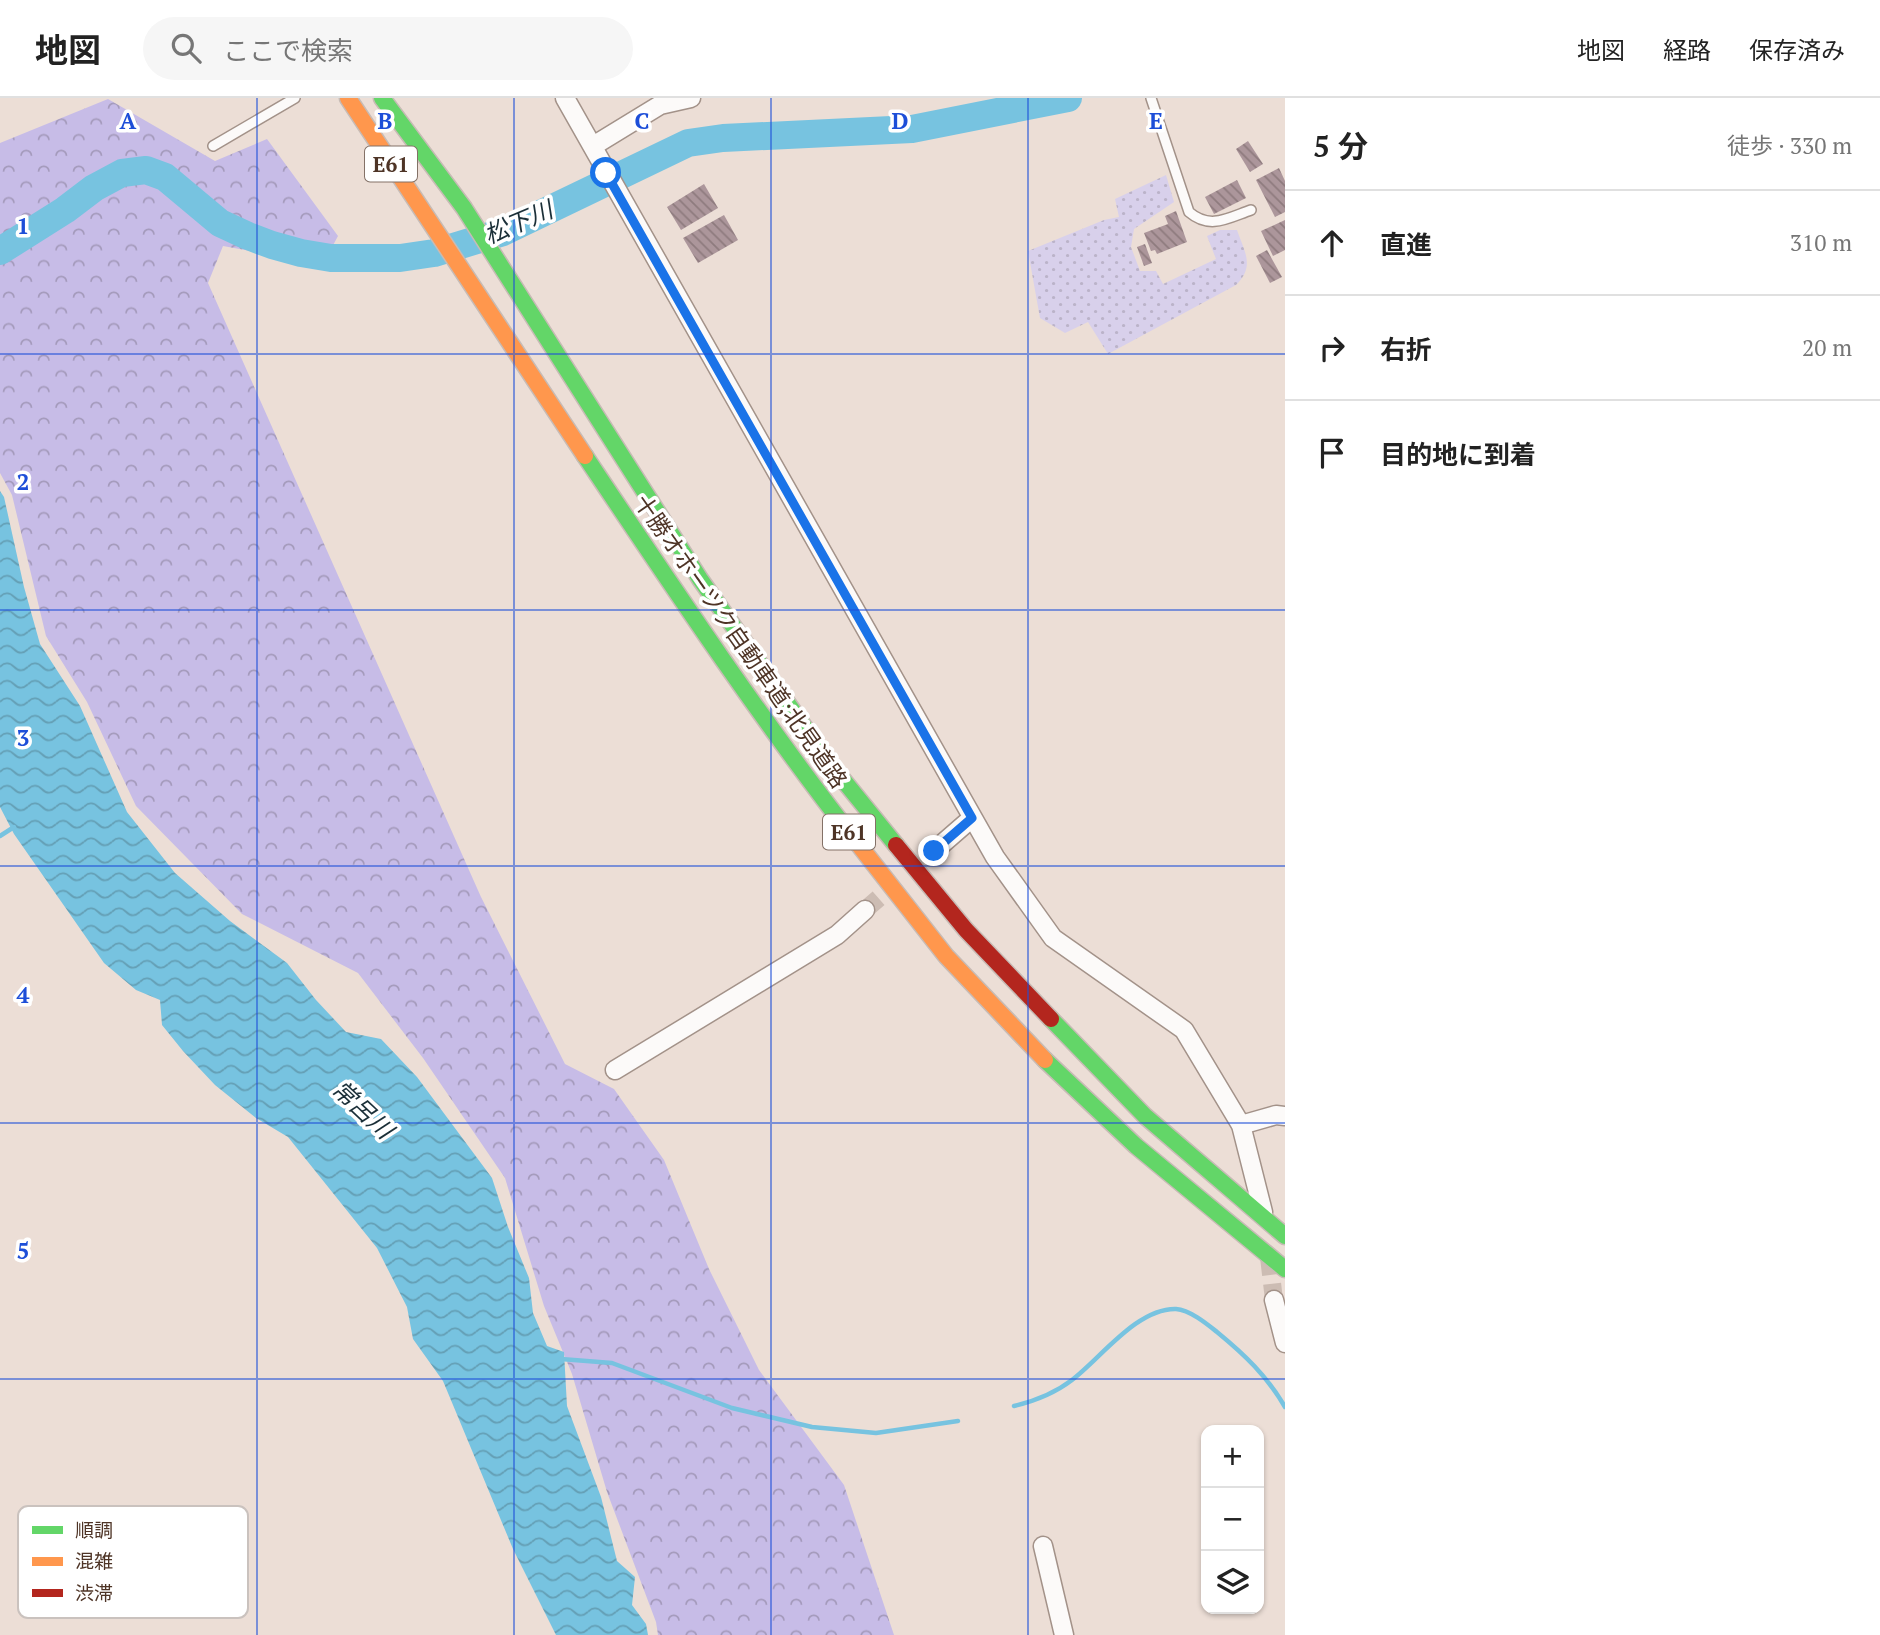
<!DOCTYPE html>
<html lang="ja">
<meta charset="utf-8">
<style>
body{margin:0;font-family:"PT Serif","Noto Sans JP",serif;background:#f6f6f6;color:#222}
.controls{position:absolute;right:21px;bottom:21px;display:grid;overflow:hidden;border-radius:14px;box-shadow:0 2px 5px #0004}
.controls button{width:63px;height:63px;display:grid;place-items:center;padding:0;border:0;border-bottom:2px solid #e0e0e0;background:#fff;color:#222;font:35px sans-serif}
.stop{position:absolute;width:21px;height:21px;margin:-16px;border:5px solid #1a73e8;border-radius:50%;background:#fff}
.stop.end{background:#1a73e8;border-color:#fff;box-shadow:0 2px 7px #0008}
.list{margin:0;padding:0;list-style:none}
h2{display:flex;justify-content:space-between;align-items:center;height:91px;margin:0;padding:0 28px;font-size:30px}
h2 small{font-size:23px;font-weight:400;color:#767676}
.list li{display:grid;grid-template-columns:46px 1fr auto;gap:21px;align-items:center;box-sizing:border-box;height:105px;padding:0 28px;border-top:2px solid #e0e0e0}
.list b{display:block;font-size:26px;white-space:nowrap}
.list em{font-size:23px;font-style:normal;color:#767676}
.icon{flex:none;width:38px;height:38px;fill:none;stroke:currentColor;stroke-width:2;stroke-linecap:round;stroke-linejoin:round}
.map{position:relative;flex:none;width:1285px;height:1537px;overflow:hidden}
header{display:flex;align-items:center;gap:42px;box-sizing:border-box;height:98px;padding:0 35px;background:#fff;border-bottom:2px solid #e0e0e0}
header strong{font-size:33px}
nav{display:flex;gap:38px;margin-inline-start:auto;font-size:24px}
.search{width:490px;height:63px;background:#f6f6f6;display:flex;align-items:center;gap:18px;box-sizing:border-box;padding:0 24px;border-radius:38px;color:#767676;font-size:26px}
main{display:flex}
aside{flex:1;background:#fff}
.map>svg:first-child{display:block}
.forest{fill:url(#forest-crowns)}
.garden{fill:url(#garden-dots)}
.water{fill:url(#water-waves)}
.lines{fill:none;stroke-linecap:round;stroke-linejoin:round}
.stream{stroke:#77c3e0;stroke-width:4.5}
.river{stroke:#77c3e0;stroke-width:28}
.building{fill:url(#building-back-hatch)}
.street-tunnel{stroke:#ccbcb3;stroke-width:18;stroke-dasharray:18 9;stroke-linecap:butt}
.lane-casing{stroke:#a39289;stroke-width:12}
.street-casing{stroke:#a39289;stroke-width:21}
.fast-casing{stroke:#c7bbb5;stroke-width:19}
.slow-casing{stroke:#c7bbb5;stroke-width:19}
.jam-casing{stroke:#c7bbb5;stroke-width:19}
.lane{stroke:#fcfaf9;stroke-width:9}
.street{stroke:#fcfaf9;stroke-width:18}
.fast{stroke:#63d668;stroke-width:16}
.slow{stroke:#ff974d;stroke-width:16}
.jam{stroke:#b3261e;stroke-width:16}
.route{stroke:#1a73e8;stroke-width:9}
.grid{fill:none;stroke:#1d4ed8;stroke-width:2;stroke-opacity:0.55}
.labels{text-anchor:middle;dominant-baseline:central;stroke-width:7;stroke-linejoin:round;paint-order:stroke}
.shield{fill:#fff;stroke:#837167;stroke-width:2}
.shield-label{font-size:21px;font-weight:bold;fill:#4e3426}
.street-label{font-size:23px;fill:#4e3426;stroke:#fff}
.water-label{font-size:24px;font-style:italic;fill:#1b2f38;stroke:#fff}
.key{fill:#fff;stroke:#cac2be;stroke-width:2}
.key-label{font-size:19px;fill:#4e3426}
.grid-label{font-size:23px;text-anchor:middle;font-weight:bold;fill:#1d4ed8;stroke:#fff;stroke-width:7;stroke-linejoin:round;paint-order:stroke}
</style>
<header>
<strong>地図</strong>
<div class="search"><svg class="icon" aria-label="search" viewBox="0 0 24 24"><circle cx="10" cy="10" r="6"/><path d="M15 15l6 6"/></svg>ここで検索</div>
<nav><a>地図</a><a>経路</a><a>保存済み</a></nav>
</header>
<main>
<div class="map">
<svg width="1285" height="1537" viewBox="0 0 1285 1537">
<defs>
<pattern id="forest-crowns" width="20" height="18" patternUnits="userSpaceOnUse" patternTransform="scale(1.75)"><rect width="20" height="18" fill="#c7bce7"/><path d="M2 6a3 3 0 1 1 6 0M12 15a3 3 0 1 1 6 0" fill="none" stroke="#a49abb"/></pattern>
<pattern id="garden-dots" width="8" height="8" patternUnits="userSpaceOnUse" patternTransform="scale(1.75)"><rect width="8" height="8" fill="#d8d0eb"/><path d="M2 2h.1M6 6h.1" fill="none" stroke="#bbb3c9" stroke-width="1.8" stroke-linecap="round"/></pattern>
<pattern id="water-waves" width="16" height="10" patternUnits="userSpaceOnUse" patternTransform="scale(1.75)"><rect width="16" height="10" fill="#77c3e0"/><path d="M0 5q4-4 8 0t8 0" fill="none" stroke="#649fb5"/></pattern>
<pattern id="building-back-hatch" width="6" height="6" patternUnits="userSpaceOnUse" patternTransform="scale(1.75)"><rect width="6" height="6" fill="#ac969b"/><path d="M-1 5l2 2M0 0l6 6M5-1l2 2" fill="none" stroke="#8e7b7e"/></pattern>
</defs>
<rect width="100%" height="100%" fill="#ecded6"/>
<!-- forest -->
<path class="forest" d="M108 1 215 63 267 41 338 138 323 166 223 148 208 185 481 799 565 966 614 991 664 1062 709 1171 759 1272 844 1387 894 1537H658L656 1524 607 1394 572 1276 544 1208 505 1080 423 960 358 875 242 816 136 708 87 604 46 538 12 397 0 375V45Z"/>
<!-- garden -->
<path class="garden" d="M1166 77 1174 104 1134 131 1131 149 1140 173H1156L1163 186 1216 161 1207 138 1220 132H1237C1245 155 1255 168 1236 187L1108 256 1088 224 1065 235 1040 220 1028 153 1104 122 1119 119 1115 101Z"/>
<!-- water -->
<path class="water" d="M0 393 4 399 24 489 40 546 80 608 127 714 175 775 230 823 287 865 316 902 346 934 381 941 417 979 492 1080 508 1129 529 1180 533 1215 547 1248 564 1254 567 1308 601 1399 617 1463 635 1479 632 1507 646 1526 648 1537H556L513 1451 443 1283 413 1241 407 1209 377 1150 288 1039 256 1020 215 987 183 953 162 927 160 902 136 892 104 865 14 736 0 709Z"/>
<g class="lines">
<!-- stream -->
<g class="stream">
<path d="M0 738 14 729"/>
<path d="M561 1261 612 1265 732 1310 812 1329 876 1335 958 1323"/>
<path d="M1014 1308C1035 1303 1055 1295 1072 1282 1101 1260 1137 1210 1176 1211 1190 1212 1207 1226 1217 1234 1245 1257 1267 1278 1285 1309"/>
</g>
<!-- river -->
<path class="river" d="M0 153 65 112 94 90 122 75 146 72 165 79 220 125 248 138 272 147 301 155 331 160H400L434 155 503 134 688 45 723 40 912 31 1068 0"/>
</g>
<!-- building -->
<g class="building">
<path d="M1248 43 1263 66 1250 74 1236 51Z"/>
<path d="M1279 70 1285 83V114L1275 119 1256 82Z"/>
<path d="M1237 82 1246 100 1214 116 1205 99Z"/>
<path d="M704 86 718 110 681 132 667 109Z"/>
<path d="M1176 113 1187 144 1157 156 1155 152 1151 153 1144 135 1168 126 1165 118Z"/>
<path d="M724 117 738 142 698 165 683 140Z"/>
<path d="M1285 122V152L1273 158 1261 133Z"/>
<path d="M1145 146 1152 165 1144 168 1137 149Z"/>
<path d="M1267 152 1282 179 1270 185 1256 158Z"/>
</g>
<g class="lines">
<!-- street-tunnel -->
<g class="street-tunnel">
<path d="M865 812 896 785"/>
<path d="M1269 1159 1274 1202"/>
</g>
<defs>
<g id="lane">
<path d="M1151 0 1189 114C1210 132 1228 120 1251 112"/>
<path d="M213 48 295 0"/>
</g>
<g id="street">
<path d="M565 0 995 759 1053 840 1184 932 1241 1027 1263 1114"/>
<path d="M593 48 660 7 691 0"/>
<path d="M934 753 972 720"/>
<path d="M615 972 837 837 865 812"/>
<path d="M1241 1027 1276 1017 1285 1018"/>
<path d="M1274 1202 1285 1245"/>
<path d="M1043 1448 1064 1537"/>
</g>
<g id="fast">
<path d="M382 0 464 110 700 481 831 667 896 747"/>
<path d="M585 358C672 488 759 619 855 742"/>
<path d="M1051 921 1145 1018 1285 1138"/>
<path d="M1045 962 1136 1048 1285 1171"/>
</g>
<g id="slow">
<path d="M348 0 585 358"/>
<path d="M855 742 946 858 1045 962"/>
</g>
<path id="jam" d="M896 747 966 832 1051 921"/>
</defs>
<!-- lane casing -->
<use href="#lane" class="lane-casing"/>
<!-- street casing -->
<use href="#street" class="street-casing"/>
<!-- fast casing -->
<use href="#fast" class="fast-casing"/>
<!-- slow casing -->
<use href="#slow" class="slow-casing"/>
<!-- jam casing -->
<use href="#jam" class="jam-casing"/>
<!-- lane -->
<use href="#lane" class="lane"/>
<!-- street -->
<use href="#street" class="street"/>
<!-- fast -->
<use href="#fast" class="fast"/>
<!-- slow -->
<use href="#slow" class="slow"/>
<!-- jam -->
<use href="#jam" class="jam"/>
</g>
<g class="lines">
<!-- route -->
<path class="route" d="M606 75 972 720 934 753"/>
</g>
<!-- grid -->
<path class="grid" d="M257 0V1537M514 0V1537M771 0V1537M1028 0V1537M0 256H1285M0 512H1285M0 768H1285M0 1025H1285M0 1281H1285"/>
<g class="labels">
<!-- shield labels -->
<g class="shield">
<rect x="365" y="48.5" width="52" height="35" rx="5"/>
<rect x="823" y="716.5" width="52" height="35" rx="5"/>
</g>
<g class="shield-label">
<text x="391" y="66">E61</text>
<text x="849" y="734">E61</text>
</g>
<!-- street labels -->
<g class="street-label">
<text transform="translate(741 543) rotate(55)">十勝オホーツク自動車道;北見道路</text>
</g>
<!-- water labels -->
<g class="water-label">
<text transform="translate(518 124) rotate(-23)">松下川</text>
<text transform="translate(363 1011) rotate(43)">常呂川</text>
</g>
</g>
<!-- legend -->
<rect x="18" y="1408" width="230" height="112" rx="10" class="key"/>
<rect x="32" y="1428" width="31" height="8" fill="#63d668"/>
<rect x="32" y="1459" width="31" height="9" fill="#ff974d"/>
<rect x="32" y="1491" width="31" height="8" fill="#b3261e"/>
<g class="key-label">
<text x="75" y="1439">順調</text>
<text x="75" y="1470">混雑</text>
<text x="75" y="1502">渋滞</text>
</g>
<g class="grid-label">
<text x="128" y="31">A</text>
<text x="385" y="31">B</text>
<text x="642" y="31">C</text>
<text x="900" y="31">D</text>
<text x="1156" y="31">E</text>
<text x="23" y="136">1</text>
<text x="23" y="392">2</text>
<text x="23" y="648">3</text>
<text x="23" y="905">4</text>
<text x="23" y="1161">5</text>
</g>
</svg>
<div class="controls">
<button>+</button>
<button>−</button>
<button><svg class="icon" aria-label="layers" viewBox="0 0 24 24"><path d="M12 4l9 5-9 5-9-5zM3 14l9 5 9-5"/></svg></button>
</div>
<div class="stop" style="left:606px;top:75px"></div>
<div class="stop end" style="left:934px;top:753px"></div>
</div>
<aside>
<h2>5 分<small>徒歩 · 330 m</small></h2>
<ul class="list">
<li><svg class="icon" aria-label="ahead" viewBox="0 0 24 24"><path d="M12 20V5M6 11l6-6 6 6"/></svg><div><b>直進</b></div><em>310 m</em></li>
<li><svg class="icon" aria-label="right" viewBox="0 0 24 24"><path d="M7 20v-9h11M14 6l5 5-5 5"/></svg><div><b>右折</b></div><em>20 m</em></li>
<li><svg class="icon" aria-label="arrive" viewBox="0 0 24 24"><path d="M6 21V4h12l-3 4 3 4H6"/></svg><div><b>目的地に到着</b></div></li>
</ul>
</aside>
</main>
